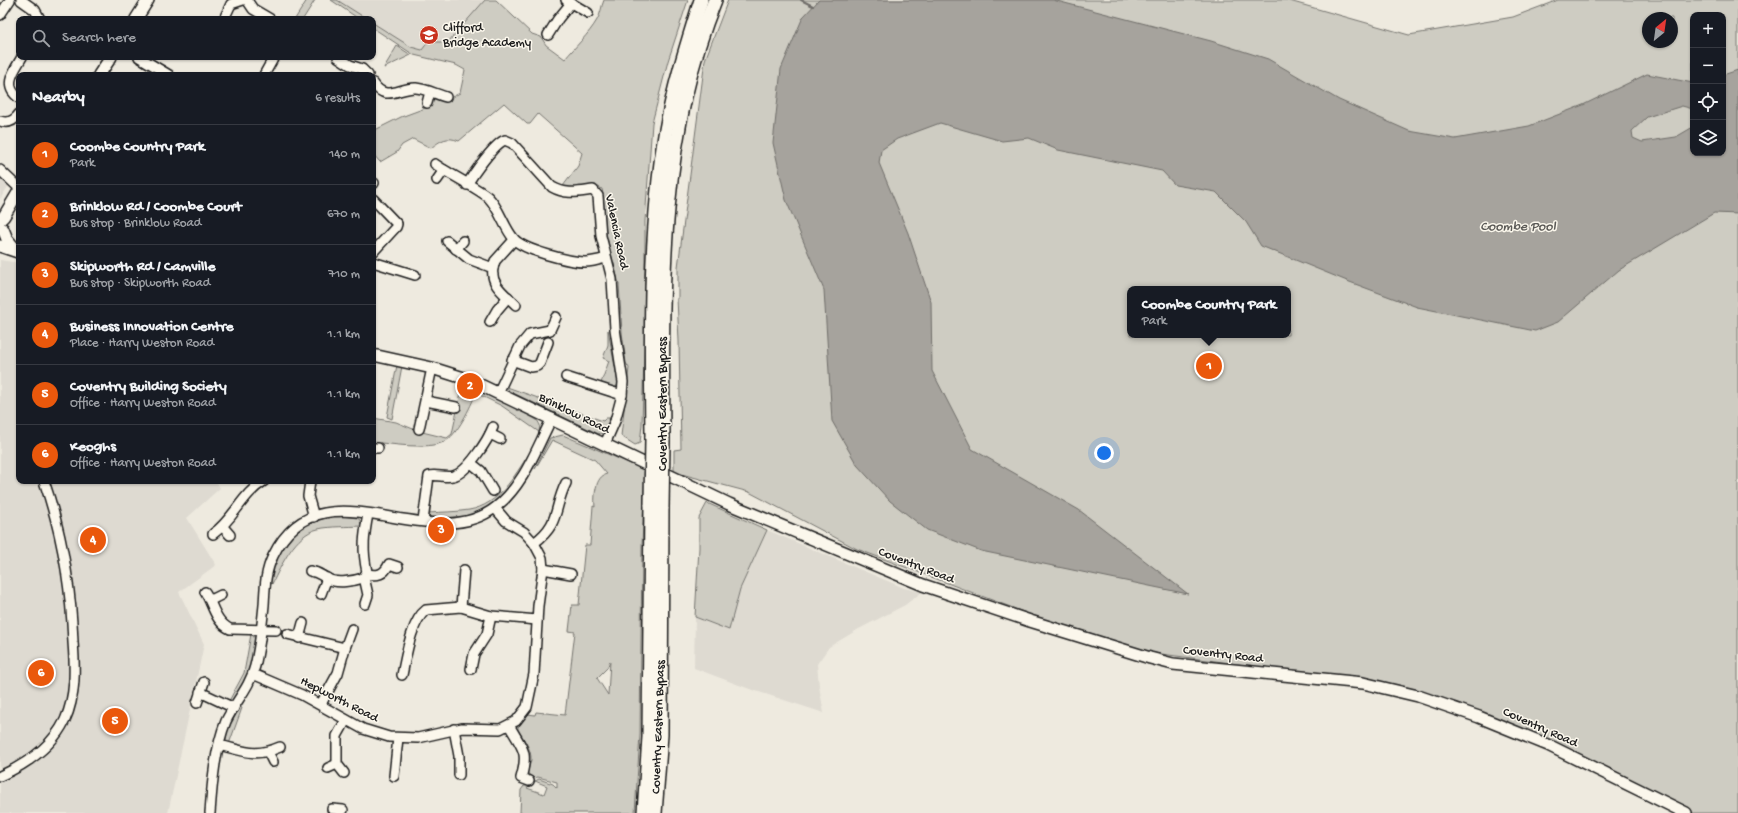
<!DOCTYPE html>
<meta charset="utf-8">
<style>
body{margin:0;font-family:"Gochi Hand",sans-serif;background:#242831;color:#f1f3f6}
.controls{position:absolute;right:12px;top:12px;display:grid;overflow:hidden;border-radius:8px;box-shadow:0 1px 3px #0004}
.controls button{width:36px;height:36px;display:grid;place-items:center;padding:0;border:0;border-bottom:1px solid #363941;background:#171b24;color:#f1f3f6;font:20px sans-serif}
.compass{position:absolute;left:1642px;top:12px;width:36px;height:36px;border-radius:50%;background:#171b24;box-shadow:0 1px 3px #0004;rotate:29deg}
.you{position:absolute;left:1104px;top:453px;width:14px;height:14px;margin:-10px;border:3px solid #fff;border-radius:50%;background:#1a73e8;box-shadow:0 0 0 6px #1a73e833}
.badge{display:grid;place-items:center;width:26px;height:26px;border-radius:50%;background:#ea580c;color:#fff;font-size:13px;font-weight:700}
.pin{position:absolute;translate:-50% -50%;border:2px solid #fff;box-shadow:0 1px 4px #0006}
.popup{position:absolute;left:1127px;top:286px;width:164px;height:52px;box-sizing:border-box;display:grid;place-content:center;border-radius:8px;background:#171b24;filter:drop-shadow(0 1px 3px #0005);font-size:13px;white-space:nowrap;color:#9ea1a6}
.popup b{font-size:15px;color:#f1f3f6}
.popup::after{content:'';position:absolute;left:50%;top:100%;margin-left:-8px;border:8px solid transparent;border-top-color:#171b24}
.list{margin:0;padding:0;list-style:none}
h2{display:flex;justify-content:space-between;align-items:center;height:52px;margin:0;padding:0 16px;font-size:17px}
h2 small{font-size:13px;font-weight:400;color:#9ea1a6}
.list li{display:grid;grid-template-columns:26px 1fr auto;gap:12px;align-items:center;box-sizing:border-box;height:60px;padding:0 16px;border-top:1px solid #363941}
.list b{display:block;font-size:15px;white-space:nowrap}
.list p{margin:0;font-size:13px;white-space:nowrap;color:#9ea1a6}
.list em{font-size:13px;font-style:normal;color:#9ea1a6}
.icon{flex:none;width:22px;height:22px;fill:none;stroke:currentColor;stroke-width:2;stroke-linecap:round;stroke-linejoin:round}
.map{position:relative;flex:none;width:1738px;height:813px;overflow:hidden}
.search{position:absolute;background:#171b24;box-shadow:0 1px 3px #0004;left:16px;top:16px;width:360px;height:44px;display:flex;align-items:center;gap:10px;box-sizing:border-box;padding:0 14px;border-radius:8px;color:#9ea1a6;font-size:15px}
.panel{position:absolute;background:#171b24;box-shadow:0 1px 3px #0004;left:16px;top:72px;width:360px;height:412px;border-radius:8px}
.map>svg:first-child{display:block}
.built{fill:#dedad1}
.green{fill:#ceccc2;stroke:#75746f;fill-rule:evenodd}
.water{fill:#a6a39d;stroke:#6f6d69}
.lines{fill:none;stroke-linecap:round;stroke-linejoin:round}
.stream{stroke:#6f6d69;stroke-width:2}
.minor-casing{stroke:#1c1c1c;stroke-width:12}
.major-casing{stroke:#1c1c1c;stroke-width:14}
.highway-casing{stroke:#1c1c1c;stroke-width:16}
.minor{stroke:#fbf7ec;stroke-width:9}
.major{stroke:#fbf7ec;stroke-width:11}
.highway{stroke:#fbf7ec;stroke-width:13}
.highway-bridge-casing{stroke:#1c1c1c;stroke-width:16;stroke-linecap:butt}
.highway-bridge{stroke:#fbf7ec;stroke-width:13}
.labels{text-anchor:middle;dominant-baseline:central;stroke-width:3;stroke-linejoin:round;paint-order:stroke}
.poi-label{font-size:13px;fill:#1c1c1c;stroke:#fbf7ec;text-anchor:start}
.street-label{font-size:13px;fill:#1c1c1c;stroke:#fbf7ec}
.water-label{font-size:14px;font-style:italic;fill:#5a5956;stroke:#fbf7ec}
</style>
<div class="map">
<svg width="1738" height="813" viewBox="0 0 1738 813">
<rect width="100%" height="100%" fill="#eeeadf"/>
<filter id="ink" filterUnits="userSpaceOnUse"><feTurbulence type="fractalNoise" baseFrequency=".025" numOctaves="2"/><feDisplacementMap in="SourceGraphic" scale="8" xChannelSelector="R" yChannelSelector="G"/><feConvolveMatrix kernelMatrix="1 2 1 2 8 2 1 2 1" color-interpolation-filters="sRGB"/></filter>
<g filter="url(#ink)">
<!-- built -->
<g class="built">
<path d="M337 0H496L448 57 411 47 373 23V19H367Z"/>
<path d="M0 176 9 185 0 199Z"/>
<path d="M0 260 19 263V481H216L220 488 187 518 216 565 179 592 204 644 168 813H0Z"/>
<path d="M767 530 904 588 922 592 905 605 857 630 829 647 817 664 819 686 824 713 747 688 694 668 695 617 729 630 740 589Z"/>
</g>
<!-- green -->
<g class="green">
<path d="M307 0H315L303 19H295Z"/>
<path d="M331 0H337L367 19H359Z"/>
<path d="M485 0H496L532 34 541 37 546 45 565 59C575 47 589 34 597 20 601 14 601 7 604 0H688L668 61 652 123 645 221V321L642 425 640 443 635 445 621 436 629 368 626 363 622 332 619 284 606 234 603 194 602 189 595 185 573 188 563 186 578 166 582 153 538 114 530 124H527L504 103 459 141C447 136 441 140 431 148L413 139 402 145 397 152 380 162 373 154V131L401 117 428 107 433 97 448 99 460 93 465 70 456 65 414 55 373 28V23L411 47 422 50 428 42H448Z"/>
<path d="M728 0H1286L1409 35 1513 17 1558 0H1738V813H1693L1569 751 1361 680 1146 652 1082 634 857 549 749 492 674 472V450L681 449 679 341 677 298 678 299V267L705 60ZM1693 15H1723V153H1693ZM1648 18H1672V42H1648ZM1130 289H1288V335H1130Z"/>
<path d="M397 46 411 55 384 68 385 66Z"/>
<path d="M608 330 618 383 617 386 612 389 601 383 609 361 603 358 608 345Z"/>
<path d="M397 365 402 366 392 419 387 417Z"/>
<path d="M463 383 477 388 537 420 540 425 539 432 502 406 476 393C471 406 457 436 444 442 427 450 391 444 373 442V418L396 422 418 431 447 438 452 434Z"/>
<path d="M507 387 603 421 606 418H610L603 433 599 434 509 391Z"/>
<path d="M563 435 645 470 642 546 640 734 635 813H520L521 790 524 786H528L527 788 544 794 547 786 535 781 539 779 553 784 557 788V782L538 777 534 778 527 773C528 769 530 765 531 760 532 749 523 739 518 729V726L528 714 535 715 536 712 565 715 575 632 569 631 572 605H579L585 545H590L593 506 595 507C594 497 595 476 607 474L595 460 552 440 535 469 550 438ZM610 661 608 695 597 678 607 668Z"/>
<path d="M529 454 512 487 502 499 479 515 432 520 428 513C442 512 456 512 469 510 499 505 514 476 529 454Z"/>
<path d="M707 503 767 530 740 589 729 630 695 617 699 548V518Z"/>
<path d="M334 515 357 518 360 520 361 526C347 527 331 526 318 529 295 534 281 566 272 584L270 582C277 543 296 526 334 515Z"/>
<path d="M251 634C268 646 241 689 233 702L229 701 244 673Z"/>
<path d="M240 707 242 708 229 744 226 741V733Z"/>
</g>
<!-- water -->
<path class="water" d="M819 0H1053L1211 41 1268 59 1339 100 1409 131 1455 139 1529 126 1583 105 1647 74 1693 83V109L1682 106 1647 117 1632 131 1633 138 1642 142 1676 137 1693 127V153H1723V75L1738 70V214L1714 213 1619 270 1558 322 1535 331 1417 307 1347 281 1261 246 1246 222 1216 192 1175 185 1162 171 1058 150 1029 138 1002 141 940 123 897 139 881 150 879 163 908 233 931 302 932 371 972 449 1079 510 1188 594 981 551 927 530 890 501 857 465 832 421 824 290 786 200 773 143 781 69 803 17Z"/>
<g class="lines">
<!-- stream -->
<path class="stream" d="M801 0 813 6"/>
<defs>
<g id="minor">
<path d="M21 0 35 10 40 19"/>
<path d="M247 0 253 9 270 19"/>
<path d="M566 0 588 13"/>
<path d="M0 15 10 0"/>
<path d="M224 19 231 4 243 0"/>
<path d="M548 35 558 19 571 3"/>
<path d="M139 57 169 75"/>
<path d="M338 57 350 65 362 69 368 75"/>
<path d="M264 75 274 57"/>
<path d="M373 83C386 103 399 87 416 88 426 89 436 94 446 97"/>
<path d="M19 98C2 86 14 71 22 57"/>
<path d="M427 103 430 92"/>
<path d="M0 121C8 124 14 121 19 114"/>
<path d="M435 164 444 170"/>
<path d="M0 170 19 188"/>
<path d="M437 180 444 170C456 177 478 189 488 197 500 209 503 226 514 239 523 250 570 262 585 262 592 262 599 260 606 258"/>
<path d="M373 184 374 183"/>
<path d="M467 185C473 174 495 143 505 140L512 143 552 187C566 195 578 192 593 190L598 196 601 236 612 279 615 329 623 382 622 395 615 421 605 444"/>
<path d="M373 199 397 224 396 227 373 252"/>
<path d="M447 241 469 259 493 268C490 285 505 294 516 305"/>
<path d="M456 249 463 241"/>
<path d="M373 262 415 275"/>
<path d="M493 268 495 261 514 240"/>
<path d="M490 322 497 310 508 297"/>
<path d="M512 360 531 367 537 366 540 363 548 342"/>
<path d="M566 377 622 395"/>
<path d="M498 393 520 346 530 334 550 330 556 317"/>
<path d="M426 401 456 407"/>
<path d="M419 429 432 368"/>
<path d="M490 434 500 439"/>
<path d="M373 448H378"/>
<path d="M471 463 481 471 493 491"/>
<path d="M310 481 308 496 314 517"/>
<path d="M423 521 429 476C437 474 445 478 453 476 467 473 488 440 493 427"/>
<path d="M223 527 230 535"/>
<path d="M213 534C234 519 242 494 264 481"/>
<path d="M534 543C561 523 553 509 566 483"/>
<path d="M543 569 571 574"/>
<path d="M310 571C319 572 320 575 328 579 337 584 354 581 363 578L367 572C362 549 364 536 368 514"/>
<path d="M366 574C378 576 384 575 389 564L398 567"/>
<path d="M364 577 368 595 365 604"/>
<path d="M205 592C213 604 215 622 230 629L276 630"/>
<path d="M321 594 327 578"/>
<path d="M211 600 221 595"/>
<path d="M461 607 464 570"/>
<path d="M287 634 345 648"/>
<path d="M299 638 303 623"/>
<path d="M471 669 474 654 487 634 491 616"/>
<path d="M253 674 302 695 363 729 389 737 418 738 462 728 500 729 516 721 527 707 534 674 538 606 543 569 542 558 534 543 524 532 506 521 495 508"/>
<path d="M402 675C406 657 411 621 426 610L461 607 491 616 537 620"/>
<path d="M200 692 234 708"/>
<path d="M197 703 204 682"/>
<path d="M321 704 338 673 345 648 352 629"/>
<path d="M509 725C522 749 529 750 521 778L529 781"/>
<path d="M454 729 459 756V775"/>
<path d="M219 745C245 751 254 758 280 747"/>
<path d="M268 752 273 762"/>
<path d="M337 764V736L346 720"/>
<path d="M328 768 337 764 344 773"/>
<path d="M0 776C27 764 52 747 65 720 76 696 75 668 73 642 71 587 62 533 44 481"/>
<path d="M394 776 398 738"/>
<path d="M332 809 343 810"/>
<path d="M210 813C212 784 215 748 226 721 235 702 250 687 255 666 260 646 262 625 264 605 265 588 265 572 273 556 320 458 429 560 496 507 524 485 536 449 552 418"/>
</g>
<g id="major">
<path d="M136 19 148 0"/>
<path d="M99 75 111 57"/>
<path d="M0 220 4 216 19 191"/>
<path d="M3 229 7 239 17 251"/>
<path d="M0 246 18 252"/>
<path d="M373 355 432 368 470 380 729 504 923 585 1030 621 1150 658 1173 664 1363 683 1418 696 1479 717 1548 745 1686 813"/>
</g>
<g id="highway">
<path d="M652 438C651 337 649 234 665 135 673 89 687 44 701 0"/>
<path d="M663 441C662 293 658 140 715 0"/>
<path d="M644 813 649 737 651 504"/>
<path d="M655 813 661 735 662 508"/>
</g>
</defs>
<!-- minor casing -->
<use href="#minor" class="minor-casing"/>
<!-- major casing -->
<use href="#major" class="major-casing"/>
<!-- highway casing -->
<use href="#highway" class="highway-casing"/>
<!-- minor -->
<use href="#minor" class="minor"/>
<!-- major -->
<use href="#major" class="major"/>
<!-- highway -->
<use href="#highway" class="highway"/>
<defs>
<g id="highway-bridge">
<path d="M651 504 652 438"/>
<path d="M662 508 663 441"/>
</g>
</defs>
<!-- highway-bridge casing -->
<use href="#highway-bridge" class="highway-bridge-casing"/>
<!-- highway-bridge -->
<use href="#highway-bridge" class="highway-bridge"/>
</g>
</g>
<!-- icons -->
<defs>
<symbol id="school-disc" viewBox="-11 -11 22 22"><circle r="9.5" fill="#c8321e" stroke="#fbf7ec"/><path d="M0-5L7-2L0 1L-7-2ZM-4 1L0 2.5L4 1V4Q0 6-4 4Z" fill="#fff"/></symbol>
</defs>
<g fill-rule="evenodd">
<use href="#school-disc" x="418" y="24" width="22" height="22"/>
</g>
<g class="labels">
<!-- poi labels -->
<g class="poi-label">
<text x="443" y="28">Clifford<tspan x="443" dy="15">Bridge Academy</tspan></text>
</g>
<!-- street labels -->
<g class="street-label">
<text transform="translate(616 232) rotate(78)">Valencia Road</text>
<text transform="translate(663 404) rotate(-90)">Coventry Eastern Bypass</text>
<text transform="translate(574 414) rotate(26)">Brinklow Road</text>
<text transform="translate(916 566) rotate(21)">Coventry Road</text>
<text transform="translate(1223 655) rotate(6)">Coventry Road</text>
<text transform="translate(339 700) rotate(27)">Hepworth Road</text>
<text transform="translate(659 727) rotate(-88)">Coventry Eastern Bypass</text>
<text transform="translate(1540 728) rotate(24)">Coventry Road</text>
</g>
<!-- water labels -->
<g class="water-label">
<text x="1518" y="227">Coombe Pool</text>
</g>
</g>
</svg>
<div class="controls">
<button>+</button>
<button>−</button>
<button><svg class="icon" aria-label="locate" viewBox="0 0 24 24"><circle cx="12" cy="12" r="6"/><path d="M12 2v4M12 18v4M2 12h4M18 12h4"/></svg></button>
<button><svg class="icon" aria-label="layers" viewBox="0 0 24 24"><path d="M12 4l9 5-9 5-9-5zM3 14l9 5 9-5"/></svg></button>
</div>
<svg class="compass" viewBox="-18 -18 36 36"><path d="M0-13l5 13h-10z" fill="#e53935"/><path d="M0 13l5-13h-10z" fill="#9ea1a6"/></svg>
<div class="you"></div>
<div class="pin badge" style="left:1209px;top:366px">1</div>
<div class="popup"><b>Coombe Country Park</b>Park</div>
<div class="pin badge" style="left:470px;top:386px">2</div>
<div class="pin badge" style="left:441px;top:530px">3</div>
<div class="pin badge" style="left:93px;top:540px">4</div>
<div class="pin badge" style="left:115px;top:721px">5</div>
<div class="pin badge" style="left:41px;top:673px">6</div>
<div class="search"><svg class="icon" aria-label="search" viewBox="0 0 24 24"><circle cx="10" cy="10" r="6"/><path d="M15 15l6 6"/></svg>Search here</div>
<section class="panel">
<h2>Nearby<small>6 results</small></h2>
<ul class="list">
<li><span class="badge">1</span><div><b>Coombe Country Park</b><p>Park</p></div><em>140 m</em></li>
<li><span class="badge">2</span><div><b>Brinklow Rd / Coombe Court</b><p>Bus stop · Brinklow Road</p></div><em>670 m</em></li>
<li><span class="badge">3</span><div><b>Skipworth Rd / Camville</b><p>Bus stop · Skipworth Road</p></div><em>710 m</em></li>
<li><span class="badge">4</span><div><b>Business Innovation Centre</b><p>Place · Harry Weston Road</p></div><em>1.1 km</em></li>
<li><span class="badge">5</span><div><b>Coventry Building Society</b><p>Office · Harry Weston Road</p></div><em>1.1 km</em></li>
<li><span class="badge">6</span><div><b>Keoghs</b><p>Office · Harry Weston Road</p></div><em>1.1 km</em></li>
</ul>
</section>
</div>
